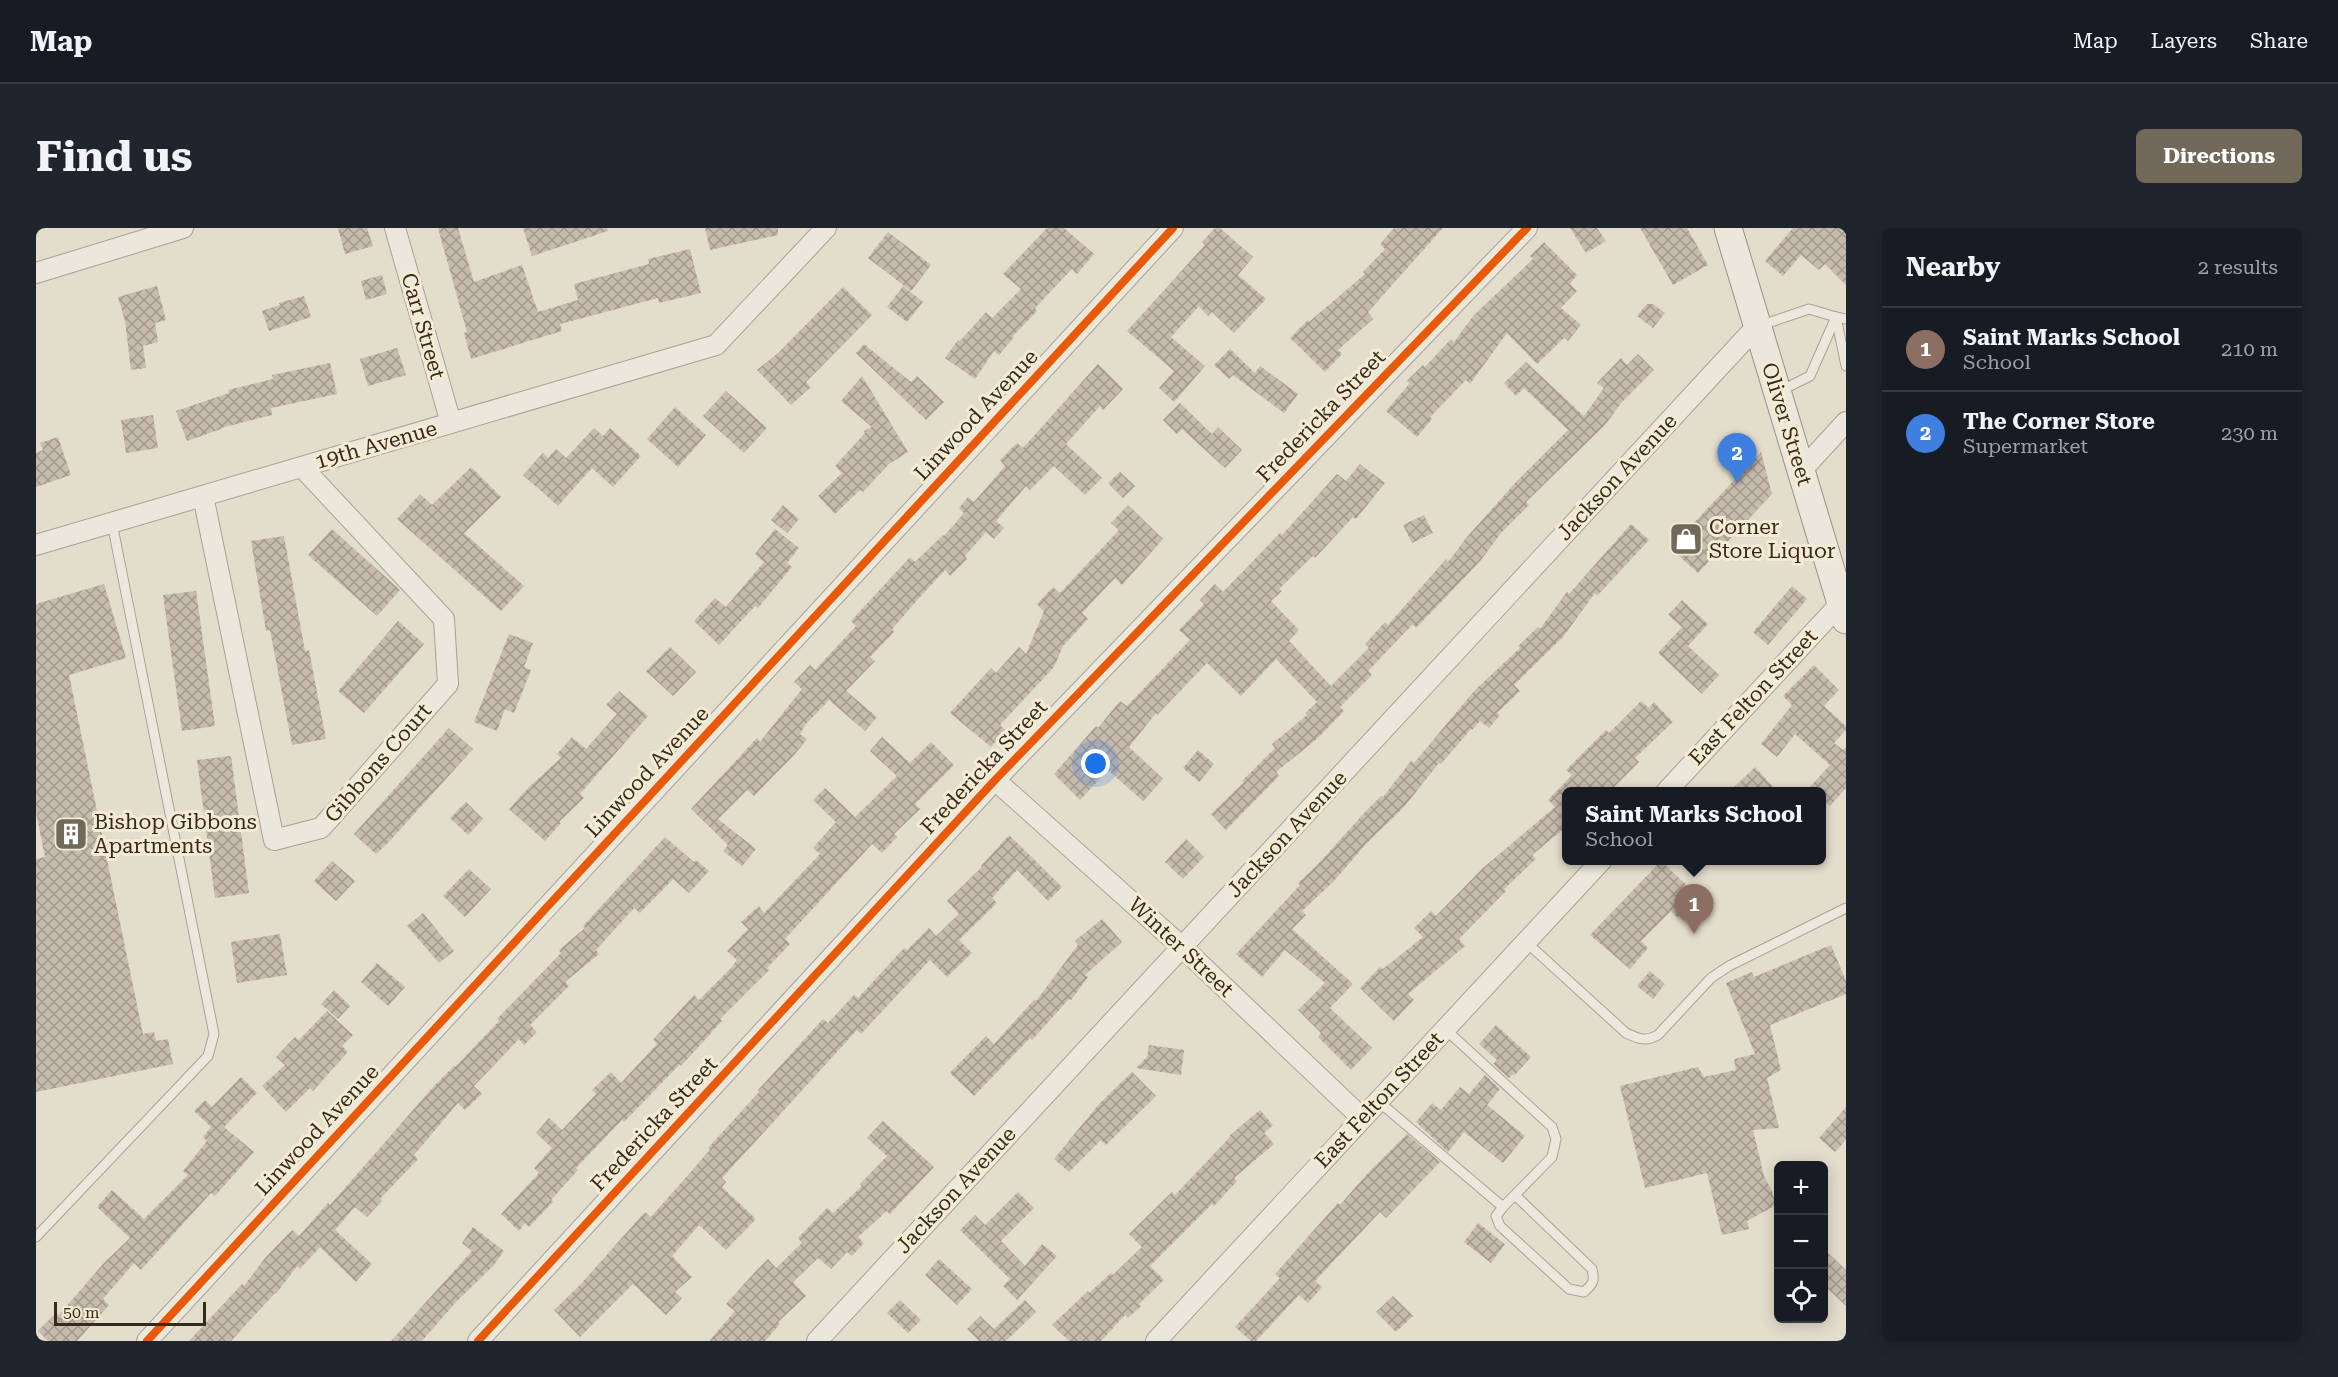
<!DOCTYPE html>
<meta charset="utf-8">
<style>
body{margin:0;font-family:"Roboto Serif",serif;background:#20242c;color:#f1f3f6}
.controls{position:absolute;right:18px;bottom:18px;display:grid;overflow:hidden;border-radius:9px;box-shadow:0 3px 15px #0003}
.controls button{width:54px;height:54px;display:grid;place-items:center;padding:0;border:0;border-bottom:2px solid #363941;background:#171b24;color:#f1f3f6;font:30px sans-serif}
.scale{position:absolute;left:18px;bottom:15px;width:152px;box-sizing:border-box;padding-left:6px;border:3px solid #362a1e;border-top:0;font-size:16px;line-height:21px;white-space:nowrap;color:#362a1e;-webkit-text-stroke:4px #f4ebd2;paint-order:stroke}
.you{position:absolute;left:1060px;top:536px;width:21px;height:21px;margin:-15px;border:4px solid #fff;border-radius:50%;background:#1a73e8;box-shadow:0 0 0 9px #1a73e833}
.badge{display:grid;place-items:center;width:39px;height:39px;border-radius:50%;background:#73695b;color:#fff;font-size:20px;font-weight:700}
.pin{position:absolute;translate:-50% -50px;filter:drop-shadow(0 2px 3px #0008)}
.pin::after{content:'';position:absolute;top:32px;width:21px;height:18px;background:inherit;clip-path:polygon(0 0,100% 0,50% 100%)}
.popup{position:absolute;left:1526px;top:559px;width:264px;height:78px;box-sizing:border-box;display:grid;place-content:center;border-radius:9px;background:#171b24;filter:drop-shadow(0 2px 4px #0005);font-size:20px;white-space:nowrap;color:#9ea1a6}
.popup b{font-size:22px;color:#f1f3f6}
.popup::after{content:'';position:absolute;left:50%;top:100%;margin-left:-12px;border:12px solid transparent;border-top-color:#171b24}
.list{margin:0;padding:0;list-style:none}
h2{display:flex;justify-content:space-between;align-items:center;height:78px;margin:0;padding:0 24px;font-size:26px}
h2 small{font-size:20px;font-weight:400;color:#9ea1a6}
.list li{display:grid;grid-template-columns:39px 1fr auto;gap:18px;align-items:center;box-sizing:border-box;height:84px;padding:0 24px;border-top:2px solid #363941}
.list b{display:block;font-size:22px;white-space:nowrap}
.list p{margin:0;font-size:20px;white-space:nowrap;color:#9ea1a6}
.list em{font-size:20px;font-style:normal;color:#9ea1a6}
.icon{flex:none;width:33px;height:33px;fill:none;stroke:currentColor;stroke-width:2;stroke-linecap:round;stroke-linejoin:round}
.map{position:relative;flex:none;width:1810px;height:1113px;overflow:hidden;border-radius:9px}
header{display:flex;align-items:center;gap:36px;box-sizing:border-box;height:84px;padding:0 30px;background:#171b24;border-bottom:2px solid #363941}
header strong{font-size:28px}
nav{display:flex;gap:33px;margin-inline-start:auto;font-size:21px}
.intro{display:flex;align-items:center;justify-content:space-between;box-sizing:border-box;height:144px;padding:0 36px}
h1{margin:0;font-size:42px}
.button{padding:15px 27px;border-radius:9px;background:#73695b;color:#fff;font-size:21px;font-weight:700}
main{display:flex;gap:36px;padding:0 36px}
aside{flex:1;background:#171b24;border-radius:9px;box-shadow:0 3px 15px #0003}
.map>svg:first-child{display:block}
.building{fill:url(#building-cross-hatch)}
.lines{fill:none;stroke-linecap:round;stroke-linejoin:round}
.lane-casing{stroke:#a8a295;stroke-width:11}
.street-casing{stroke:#a8a295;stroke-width:22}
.secondary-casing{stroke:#989185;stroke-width:29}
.lane{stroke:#ece7dd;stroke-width:9}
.street{stroke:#ece7dd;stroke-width:20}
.secondary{stroke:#ece7dd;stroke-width:27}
.cycleway-casing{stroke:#f4ebd2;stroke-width:11}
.cycleway{stroke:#e8590c;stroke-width:8}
.labels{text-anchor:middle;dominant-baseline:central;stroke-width:6;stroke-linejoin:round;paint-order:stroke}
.street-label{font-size:21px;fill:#362a1e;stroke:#f4ebd2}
.poi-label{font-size:21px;fill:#362a1e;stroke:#f4ebd2;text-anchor:start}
</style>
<header>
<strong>Map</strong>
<nav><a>Map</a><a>Layers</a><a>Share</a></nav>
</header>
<div class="intro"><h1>Find us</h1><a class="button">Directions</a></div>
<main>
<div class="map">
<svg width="1810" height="1113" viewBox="0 0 1810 1113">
<defs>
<pattern id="building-cross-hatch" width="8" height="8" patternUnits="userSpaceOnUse" patternTransform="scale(1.5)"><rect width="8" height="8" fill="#c7bbad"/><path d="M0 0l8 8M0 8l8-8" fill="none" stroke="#a2988c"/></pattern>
</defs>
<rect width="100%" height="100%" fill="#e3ddcc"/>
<!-- building -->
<g class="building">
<path d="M302 0H331L337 18 309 26Z"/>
<path d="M402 0H422L438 54 486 37 502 84 542 72 538 56 613 36 612 31 654 21 665 65 623 75 622 70 524 96 526 103 435 131 428 105 431 104Z"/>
<path d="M487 0H571L572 3 496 28Z"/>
<path d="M669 0H742V7L674 22Z"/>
<path d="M1011 0H1028L1058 26 1041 46 1036 41 999 80 1001 83 977 108 978 109 963 127 958 123 939 151 909 130 922 112 924 113 950 84 956 90 985 61 967 46Z"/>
<path d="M1179 0H1184L1217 29 1202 47 1230 71 1198 105 1176 84 1172 88 1163 78 1135 109 1169 138 1138 174 1123 160 1138 143 1091 103 1169 17 1166 14Z"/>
<path d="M1358 0H1407L1332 84 1337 91 1302 122 1306 126 1289 144 1254 110 1272 92 1273 94 1329 46 1327 44 1349 21 1344 16Z"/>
<path d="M1534 0H1561L1570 13 1550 25Z"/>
<path d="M1604 0H1651L1672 37 1637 57Z"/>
<path d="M1757 0H1810V57L1789 36 1783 42 1765 27 1747 48 1729 33Z"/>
<path d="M852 4 895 37 875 63 832 30Z"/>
<path d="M1508 14 1541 47 1534 56 1541 63 1525 80 1545 97 1532 113 1528 110 1501 136 1471 105 1434 156 1430 152 1394 189 1396 191 1381 209 1350 183 1374 155 1371 153 1387 137 1389 139 1415 111 1418 114 1438 87 1497 31 1494 28Z"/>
<path d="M346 47 351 66 330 72 325 53Z"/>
<path d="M121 58 130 92 119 95 122 114 107 118 110 140 95 142 89 93 82 69Z"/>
<path d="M867 58 887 74 871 94 851 79Z"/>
<path d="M807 59 836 87 770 154 775 159 755 177 721 142 742 125Z"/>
<path d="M268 68 275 89 233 103 226 83 244 77 243 75Z"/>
<path d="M1611 76H1617L1629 85 1617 100 1601 88Z"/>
<path d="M828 116 875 154 881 148 908 174 890 192 820 125Z"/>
<path d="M361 120 370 147 332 158 324 131Z"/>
<path d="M1194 121 1219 145 1224 138 1262 166 1248 185 1197 147 1193 151 1178 137Z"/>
<path d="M1602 126 1618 142 1586 174 1569 197 1490 274 1493 277 1465 305 1445 332 1412 367 1380 400 1377 396 1332 443 1336 447 1304 479 1308 483 1282 510 1240 544 1243 548 1190 602 1175 586 1208 554 1206 553 1239 520 1236 516 1271 487 1269 485 1281 474 1240 431 1205 468 1171 435 1121 487 1120 485 1093 519 1127 551 1107 573 1072 542 1044 572 1018 546 1060 498 1062 500 1084 473 1091 478 1154 412 1143 402 1168 376 1164 372 1179 356 1187 364 1244 305 1246 307 1301 246 1310 253 1324 236 1349 255 1320 291 1317 289 1279 330 1277 328 1243 361 1246 363 1235 373 1263 402 1253 413 1295 458 1333 420 1329 416 1349 394 1352 397 1410 331 1412 334 1431 309 1481 253 1532 202 1488 160 1480 168 1468 155 1490 134 1548 188 1568 160 1561 155 1585 130 1591 137Z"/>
<path d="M294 135 301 166 235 180 236 187 185 200V201L151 213 140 183 193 165 192 162 237 151 236 147Z"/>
<path d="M1062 136 1087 161 1067 182 1064 178 1030 216 1066 250 1049 267 1018 238 994 262 990 258 960 293 968 300 958 311 950 304 929 328 931 331 914 348 909 342 884 369 856 401 858 404 834 429 839 433 810 463 841 489 829 503 793 472 770 496 764 506 771 511 759 526 718 568 711 562 682 591 720 621 706 638 687 623 692 617 655 581 721 510 724 514 766 461 758 454 774 437 779 442 820 398 815 393 874 329 879 334 907 307 908 308 928 285 923 280 932 269 938 274 969 238 964 232 981 215 987 220Z"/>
<path d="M826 148 872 224 853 236 827 264 824 262 799 286 782 268 806 245 799 238 829 205 828 203 836 199 805 173Z"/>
<path d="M690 163 731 200 708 225 667 188Z"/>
<path d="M1144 175 1176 206 1182 199 1206 222 1189 240 1146 201 1141 206 1127 192Z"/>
<path d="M639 179 670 207 642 239 611 211Z"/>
<path d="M117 187 122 220 90 225 85 192Z"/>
<path d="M558 200 567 208 574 200 605 228 577 259 556 240 522 278 487 247 507 225 512 230 520 221 530 230Z"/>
<path d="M22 209 35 247 0 259V225L7 222 4 215Z"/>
<path d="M1725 224 1736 266 1662 345 1634 320Z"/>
<path d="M435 239 465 269 428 305 488 358 465 383 361 291 384 266 396 277Z"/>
<path d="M1084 244 1099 258 1087 270 1072 255Z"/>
<path d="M747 277 763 291 751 305 735 292Z"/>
<path d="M1092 277 1127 311 1086 357 1079 350 1046 385 1052 391 1027 418 1018 439 964 497 969 502 955 519 914 485 955 440 960 445 983 419 990 426 1008 383 1001 376 1017 359 1024 365 1083 302 1075 295Z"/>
<path d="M1388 287 1397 305 1376 315 1367 297Z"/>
<path d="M1595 296 1613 312 1561 368 1559 365 1527 409 1478 457 1484 463 1461 485 1464 487 1453 500 1444 493 1436 502 1435 501 1405 536 1403 535 1368 579 1330 616 1298 653 1266 683 1270 687 1256 701 1317 756 1294 780 1336 820 1315 842 1282 809 1285 805 1262 782 1289 755 1249 722 1226 749 1200 726 1264 657 1262 655 1284 634 1330 583 1345 568 1347 569 1375 533 1378 535 1439 462 1484 420 1482 418 1502 399 1504 401 1531 364 1533 366Z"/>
<path d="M296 301 364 362 341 388 272 327Z"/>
<path d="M739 301 763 320 751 335 756 339 722 380 719 378 683 417 658 393 679 370 690 379 728 334 719 326Z"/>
<path d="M248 308 269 423 273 422 290 511 256 517 234 402 230 403 215 313Z"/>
<path d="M68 356 90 430 33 447 107 806 118 804 120 813 132 811 137 836 0 864V631L9 629 0 584V376Z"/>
<path d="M1756 358 1771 371 1732 417 1717 404Z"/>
<path d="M160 363 179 498 146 503 127 367Z"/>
<path d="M1646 372 1672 396 1652 418 1683 447 1666 466 1622 425 1646 399 1632 387Z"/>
<path d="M362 393 388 416 328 485 302 463Z"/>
<path d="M473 406 497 415 488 439 495 442 478 485 469 481 461 503 438 494Z"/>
<path d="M634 419 660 444 637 468 610 443Z"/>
<path d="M1778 437 1803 462 1788 478 1810 498V502L1798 515 1807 522 1810 519V560L1794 578 1785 571V564H1777L1773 560 1794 537 1759 506 1741 529 1725 516 1756 477 1747 468Z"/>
<path d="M583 463 612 488 544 566 548 570 523 594 525 595 509 613 473 581 493 559 525 530 521 526 536 509 550 521 581 486 570 477Z"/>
<path d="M1605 473 1613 480 1618 474 1637 494 1599 530 1603 534 1573 564H1530V599L1496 627 1500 631 1468 661 1470 663 1423 711 1429 718 1372 766 1378 772 1358 793 1324 760 1344 739 1347 741 1387 709 1378 700 1395 683 1400 688 1447 640 1519 579 1512 572 1536 547 1530 542 1570 502 1573 505Z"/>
<path d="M413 500 437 521 351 616 340 626 318 606Z"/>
<path d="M846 509 874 535 895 514 918 537 879 576 884 581 858 606 861 609 846 625 836 616 749 711 754 716 731 740 733 742 684 791 686 793 645 838 644 836 588 894 586 892 540 940 542 942 515 972 517 974 493 999 489 995 483 1003 465 986 503 945 498 940 516 920 500 905 513 890 526 902 560 866 556 862 575 844 585 855 621 816 617 812 658 767 663 772 695 740 701 732 691 723 712 701 705 694 723 678 728 685 784 626 777 620 800 594 777 572 789 560 819 589 861 548 834 523Z"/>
<path d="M1162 522 1178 536 1163 554 1147 540Z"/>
<path d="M195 528 213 665 179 670 161 532Z"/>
<path d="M1719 539 1742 564H1693Z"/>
<path d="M430 574 447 591 432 607 414 590Z"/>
<path d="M973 607 1026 659 1012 673 981 642 956 670 961 675 923 712 936 725 911 749 894 732 825 806 821 802 686 950 690 954 686 959 720 991 690 1022 663 997 636 1028 656 1049 639 1064 646 1070 630 1087 597 1056 544 1109 518 1082 544 1057 609 984 615 989 674 922 672 920 723 864 722 862 787 791 792 795 818 767 822 770 868 720 871 722 893 700 900 708 923 686 911 673 946 639 945 638Z"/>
<path d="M629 609 658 634 660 632 673 643 653 665 637 651 604 685 598 680 560 722 563 726 529 754 533 758 494 797 501 804 488 817 483 811 438 858 446 866 429 882 422 875 378 927 382 931 344 971 346 973 331 989 319 979 299 1002 336 1036 320 1054 284 1019 264 1041 261 1038 240 1066 239 1065 195 1113H153L206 1056 208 1058 229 1030 256 1002 263 1008 292 975 294 977 399 857 418 838 419 839 463 793 461 791 525 725 523 722 549 700 547 698Z"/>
<path d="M1150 611 1168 629 1147 651 1129 634Z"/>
<path d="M296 633 319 653 300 673 278 653Z"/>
<path d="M1625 633 1663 669 1642 690 1635 683 1605 713 1612 720 1594 741 1554 707Z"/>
<path d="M433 641 455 661 429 689 407 668Z"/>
<path d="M387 685 418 723 403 735 371 698Z"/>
<path d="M1066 691 1086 714 1049 747 1052 749 1035 772 1033 771 996 812 994 810 938 868 914 845 950 808 958 816 998 772 1000 773 1042 717 1039 713Z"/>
<path d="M244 706 251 747 201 755 195 714Z"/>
<path d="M1795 717 1810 753V766L1734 797 1745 842 1731 850 1743 900 1717 902 1728 948 1736 963 1740 977 1711 993 1713 1001 1686 1007 1671 945 1609 960 1584 858 1662 839 1668 849 1700 842 1698 831 1719 826 1690 755 1716 744 1718 749Z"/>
<path d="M341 735 369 759 352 778 325 754Z"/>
<path d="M1614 743 1629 756 1617 771 1601 758Z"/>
<path d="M298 762 314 778 302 791 285 776Z"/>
<path d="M291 783 317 807 306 818 312 824 277 863 274 860 250 884 226 858 249 837 240 829 259 809 263 812Z"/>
<path d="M1460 797 1495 829 1479 847 1477 846 1473 850 1457 836 1461 832 1443 816Z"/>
<path d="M1113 817 1148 822 1145 847 1100 840 1111 829Z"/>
<path d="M1096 844 1120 868 1070 917 1065 912 1033 944 1018 931 1063 876Z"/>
<path d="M1449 847 1464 861 1451 877 1489 908 1467 935 1428 904 1412 924 1380 894 1396 875 1405 882 1424 859 1433 866Z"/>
<path d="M205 849 221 865 188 899 218 924 179 968 175 965 105 1042 98 1035 67 1071 73 1077 41 1113H12L2 1103 20 1085 23 1087 67 1036 94 1010 61 979 76 962 108 991 152 947 147 943 171 913 167 909 175 899 158 883 169 872 176 879Z"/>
<path d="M1810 879V912L1799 924 1783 910Z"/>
<path d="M1224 882 1237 897 1228 905 1238 916 1198 950 1201 953 1178 978 1176 976 1114 1038 1128 1052 1103 1076 1105 1078 1092 1090 1089 1087 1065 1113H1033L1016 1097 1052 1063 1053 1065 1075 1045 1077 1047 1106 1019 1093 1006 1136 964 1139 967 1194 909 1193 908Z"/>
<path d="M847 893 898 939 854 986 851 983 822 1009 828 1015 816 1028 811 1024 795 1041 782 1030 757 1054 770 1068 742 1094 744 1096 729 1113H673L699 1083 690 1076 720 1043 732 1031 740 1040 766 1015 762 1010 791 980 797 985 826 958 824 956 851 928 831 910Z"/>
<path d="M1371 906 1404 934 1350 990 1344 984 1279 1053 1286 1059 1272 1075 1263 1067 1220 1113H1215L1199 1099 1244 1050 1239 1046 1302 975 1304 977 1331 946Z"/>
<path d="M982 964 998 980 965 1013 989 1038 1006 1016 1021 1028 981 1072 967 1058 974 1051 924 1002 939 987 949 997Z"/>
<path d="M1442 995 1469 1016 1455 1035 1428 1014Z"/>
<path d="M437 999 468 1023 457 1038 420 1074 386 1113H355L436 1023 426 1015Z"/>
<path d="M1788 1021 1810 1042V1078L1788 1057Z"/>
<path d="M903 1031 936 1061 921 1077 889 1047Z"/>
<path d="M1357 1068 1377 1088 1360 1104 1340 1084Z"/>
<path d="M864 1072 885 1092 872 1105 851 1085Z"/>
<path d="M989 1072 1000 1084 970 1113H943L931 1101 944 1088 958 1101Z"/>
</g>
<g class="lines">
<defs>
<g id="lane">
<path d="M1723 98 1773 81 1800 89 1810 138"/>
<path d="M1744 163 1774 148 1800 89 1810 91"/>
<path d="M1490 714 1590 805C1603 811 1609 814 1622 807L1675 750 1693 738 1810 680"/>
<path d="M1409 801 1516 899 1520 911 1516 929 1467 979 1460 988 1464 998 1533 1061 1548 1064C1557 1056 1559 1053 1556 1041L1479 967"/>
<path d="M1342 873 1467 979"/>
<path d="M0 1009 172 828 178 806 76 295"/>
</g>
<g id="street">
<path d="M359 0 415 195"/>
<path d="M0 45 147 0"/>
<path d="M1764 244 1810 194"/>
<path d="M167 268 238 612 285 600 412 456 408 391 266 239"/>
<path d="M0 317 680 117 790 0"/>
<path d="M959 552 1146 719 1326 890"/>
<path d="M1630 564 1805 375"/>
<path d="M111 1113 1137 0"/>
<path d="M442 1113 959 552 1491 0"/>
<path d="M781 1113 1721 98"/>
<path d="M1120 1113 1566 632"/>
</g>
<path id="secondary" d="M1692 0 1810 392"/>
</defs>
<!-- lane casing -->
<use href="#lane" class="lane-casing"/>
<!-- street casing -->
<use href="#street" class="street-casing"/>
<!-- secondary casing -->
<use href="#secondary" class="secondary-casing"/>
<!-- lane -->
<use href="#lane" class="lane"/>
<!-- street -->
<use href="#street" class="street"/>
<!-- secondary -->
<use href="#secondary" class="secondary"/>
<defs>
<g id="cycleway">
<path d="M111 1113 1137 0"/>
<path d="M442 1113 959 552 1491 0"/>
</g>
</defs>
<!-- cycleway casing -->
<use href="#cycleway" class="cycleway-casing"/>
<!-- cycleway -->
<use href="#cycleway" class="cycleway"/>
</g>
<!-- icons -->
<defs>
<symbol id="shop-square" viewBox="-11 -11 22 22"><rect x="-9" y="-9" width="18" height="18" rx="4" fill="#73695b" stroke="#f4ebd2"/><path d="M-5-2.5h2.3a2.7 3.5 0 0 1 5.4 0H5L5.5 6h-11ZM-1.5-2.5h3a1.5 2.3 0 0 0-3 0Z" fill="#fff"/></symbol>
<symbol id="building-square" viewBox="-11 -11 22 22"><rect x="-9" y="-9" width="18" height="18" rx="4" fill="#73695b" stroke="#f4ebd2"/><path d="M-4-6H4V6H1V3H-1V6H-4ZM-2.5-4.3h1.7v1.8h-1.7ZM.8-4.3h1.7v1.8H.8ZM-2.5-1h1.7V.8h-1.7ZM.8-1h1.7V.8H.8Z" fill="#fff"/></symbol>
</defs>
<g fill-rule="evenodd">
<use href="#shop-square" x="1631" y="292" width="38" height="38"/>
<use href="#building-square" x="16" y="587" width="38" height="38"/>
</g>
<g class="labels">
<!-- street labels -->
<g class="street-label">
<text transform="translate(387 98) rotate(74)">Carr Street</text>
<text transform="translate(940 187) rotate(-47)">Linwood Avenue</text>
<text transform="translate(1285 188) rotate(-46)">Fredericka Street</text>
<text transform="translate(1751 196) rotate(73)">Oliver Street</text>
<text transform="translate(340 217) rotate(-16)">19th Avenue</text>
<text transform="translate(1581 249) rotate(-47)">Jackson Avenue</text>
<text transform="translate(1717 469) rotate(-47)">East Felton Street</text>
<text transform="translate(342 535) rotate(-49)">Gibbons Court</text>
<text transform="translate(948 539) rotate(-47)">Fredericka Street</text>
<text transform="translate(611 544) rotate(-47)">Linwood Avenue</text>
<text transform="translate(1251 606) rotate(-47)">Jackson Avenue</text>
<text transform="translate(1145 719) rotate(43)">Winter Street</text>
<text transform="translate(1343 872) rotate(-47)">East Felton Street</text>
<text transform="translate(618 896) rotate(-47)">Fredericka Street</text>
<text transform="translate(281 902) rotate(-47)">Linwood Avenue</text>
<text transform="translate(920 962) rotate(-47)">Jackson Avenue</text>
</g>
<!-- poi labels -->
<g class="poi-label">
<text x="1673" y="299">Corner<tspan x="1673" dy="24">Store Liquor</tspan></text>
<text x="58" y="594">Bishop Gibbons<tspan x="58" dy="24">Apartments</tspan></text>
</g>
</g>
</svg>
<div class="controls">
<button>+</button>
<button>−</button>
<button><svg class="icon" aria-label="locate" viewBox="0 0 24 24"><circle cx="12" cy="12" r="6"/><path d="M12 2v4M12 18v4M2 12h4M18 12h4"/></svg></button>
</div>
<div class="scale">50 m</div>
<div class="you"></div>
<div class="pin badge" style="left:1658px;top:706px;background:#8d6e63">1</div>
<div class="popup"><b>Saint Marks School</b>School</div>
<div class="pin badge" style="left:1701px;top:255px;background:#3f7fe0">2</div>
</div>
<aside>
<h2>Nearby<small>2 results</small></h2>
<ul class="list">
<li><span class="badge" style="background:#8d6e63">1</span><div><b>Saint Marks School</b><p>School</p></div><em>210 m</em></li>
<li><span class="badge" style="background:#3f7fe0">2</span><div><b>The Corner Store</b><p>Supermarket</p></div><em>230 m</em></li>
</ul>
</aside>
</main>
